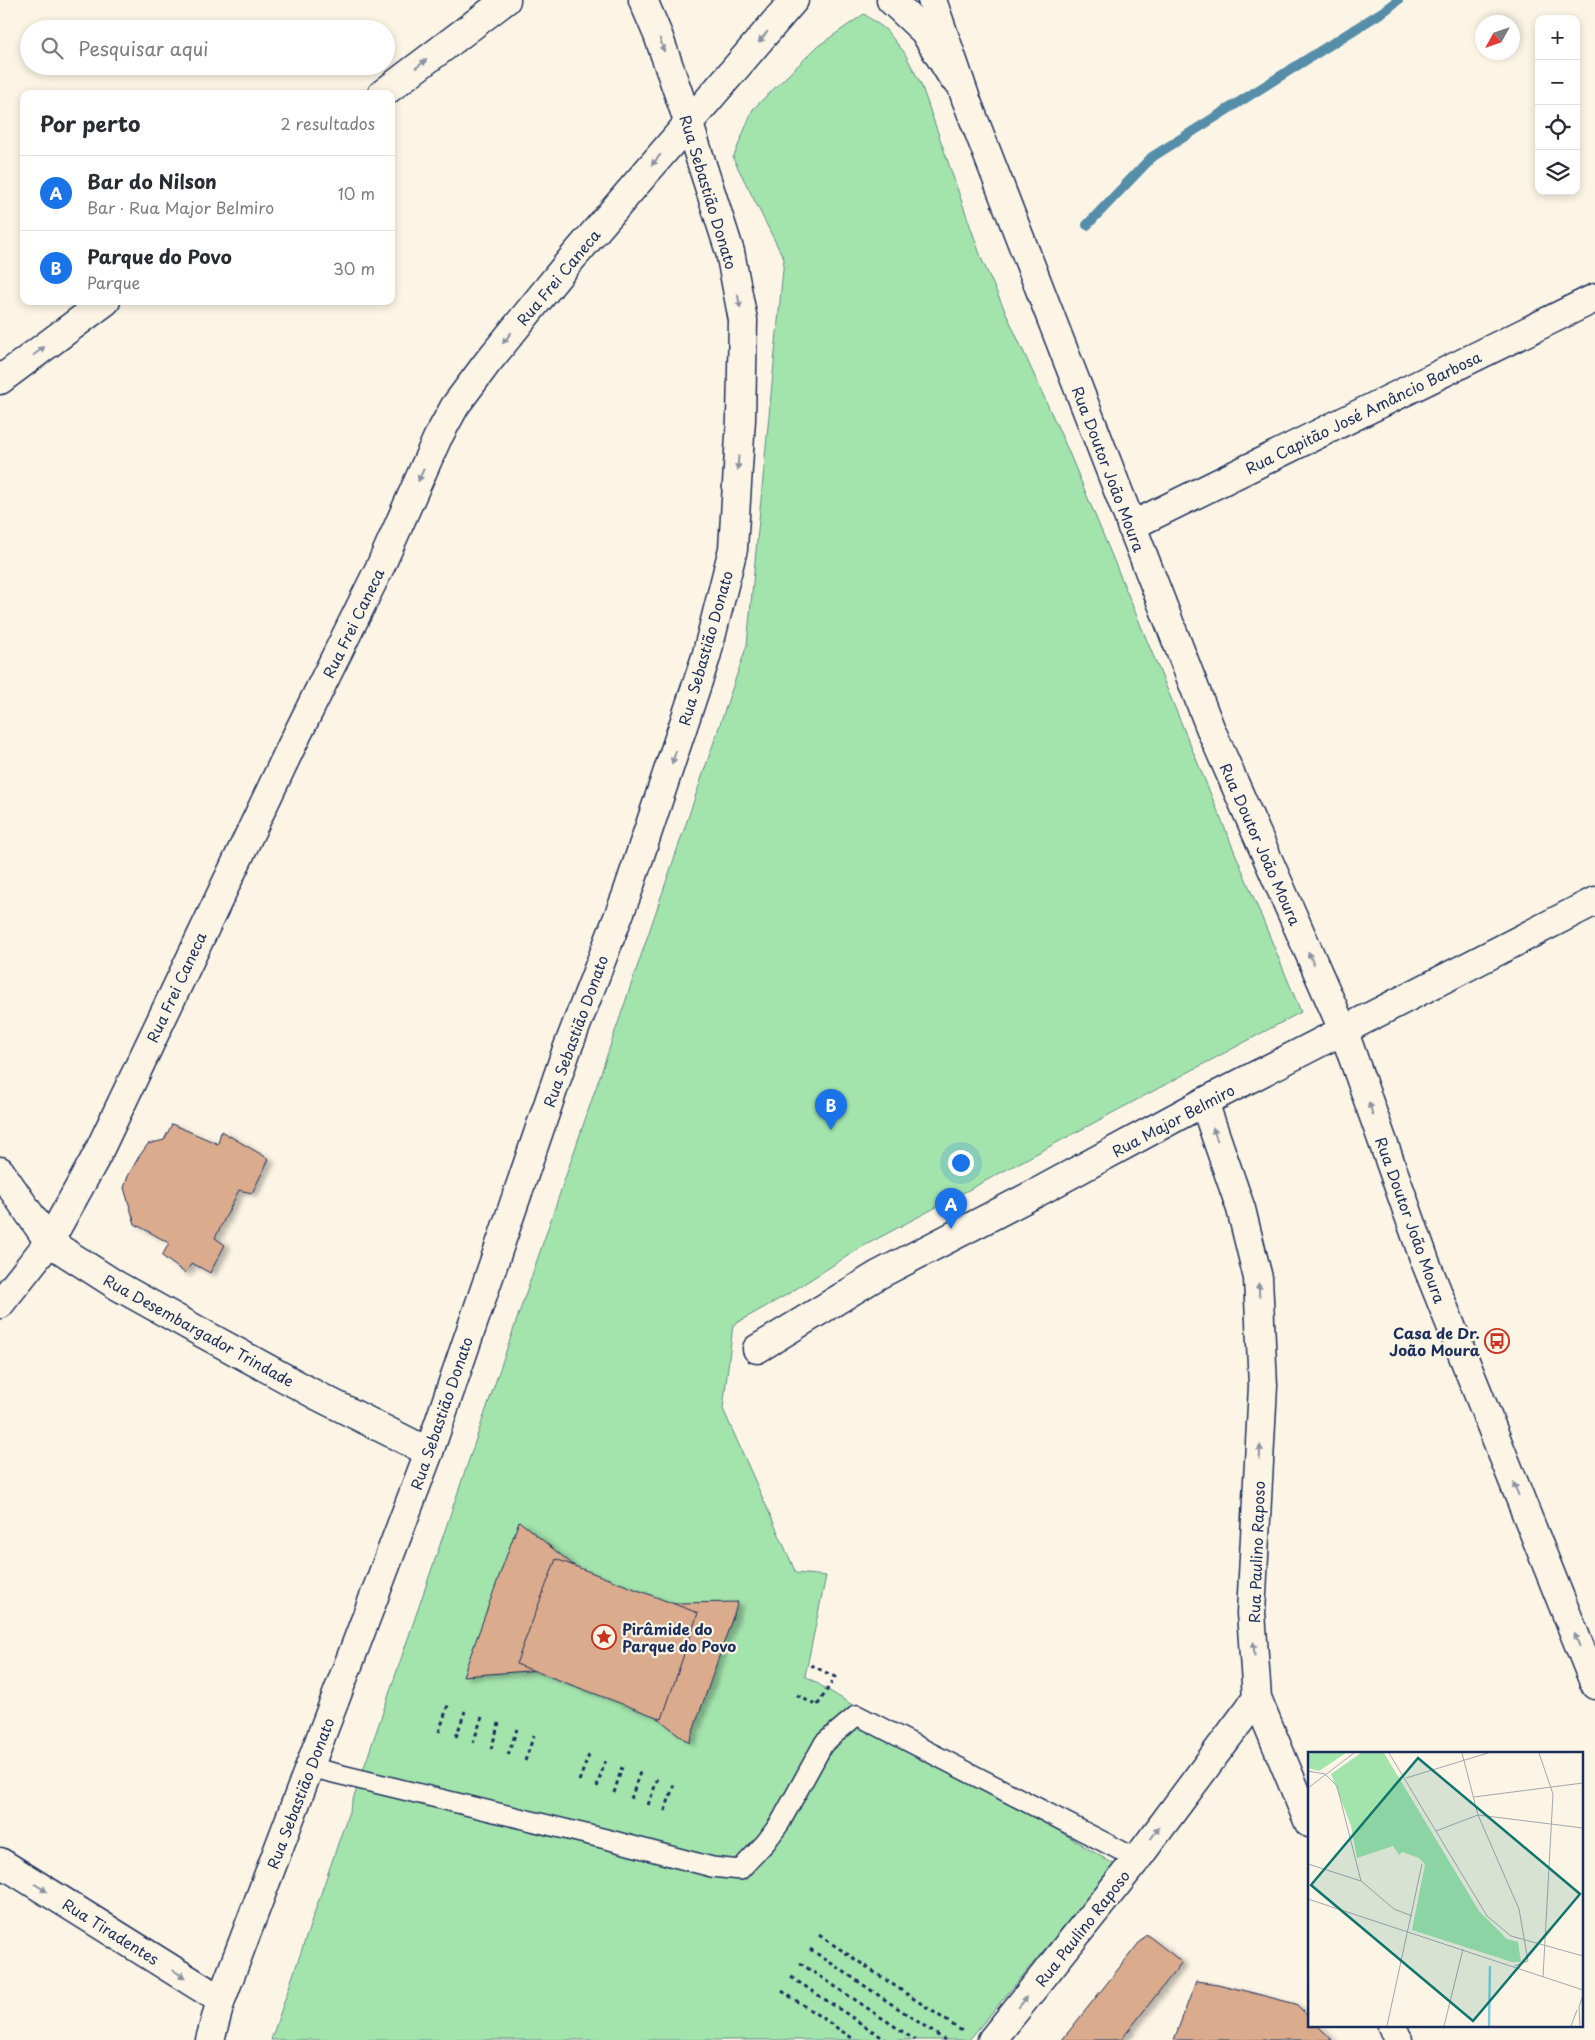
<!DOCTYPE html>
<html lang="pt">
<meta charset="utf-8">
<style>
body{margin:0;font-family:"Playpen Sans",sans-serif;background:#f2f2f3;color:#2b2b33}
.controls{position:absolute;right:15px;top:15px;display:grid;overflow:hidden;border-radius:10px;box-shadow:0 2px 8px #0003}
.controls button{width:45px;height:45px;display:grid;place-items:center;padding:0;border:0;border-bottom:1px solid #e1e1e2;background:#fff;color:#2b2b33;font:25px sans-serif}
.compass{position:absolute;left:1475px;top:15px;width:45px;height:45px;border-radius:50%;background:#fff;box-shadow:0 2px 8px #0003;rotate:230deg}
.you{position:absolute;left:960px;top:1162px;width:18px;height:18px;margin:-12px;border:4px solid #fff;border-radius:50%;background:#1a73e8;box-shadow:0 0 0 8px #1a73e833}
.badge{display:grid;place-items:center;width:32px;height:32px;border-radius:50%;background:#1a73e8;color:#fff;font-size:16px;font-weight:700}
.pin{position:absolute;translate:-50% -41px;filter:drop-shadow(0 1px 2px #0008)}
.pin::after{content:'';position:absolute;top:26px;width:18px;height:15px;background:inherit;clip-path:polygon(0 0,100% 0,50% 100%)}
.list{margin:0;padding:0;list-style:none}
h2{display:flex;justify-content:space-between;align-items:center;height:65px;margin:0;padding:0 20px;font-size:21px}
h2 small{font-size:16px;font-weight:400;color:#7c7c81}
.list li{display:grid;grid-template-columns:32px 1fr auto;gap:15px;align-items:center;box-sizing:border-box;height:75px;padding:0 20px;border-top:1px solid #e1e1e2}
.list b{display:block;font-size:19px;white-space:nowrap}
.list p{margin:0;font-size:16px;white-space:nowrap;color:#7c7c81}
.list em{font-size:16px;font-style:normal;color:#7c7c81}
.icon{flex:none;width:28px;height:28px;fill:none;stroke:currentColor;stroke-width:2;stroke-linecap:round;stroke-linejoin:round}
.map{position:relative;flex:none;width:1595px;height:2040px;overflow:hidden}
.search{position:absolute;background:#fff;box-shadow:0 2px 8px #0003;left:20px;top:20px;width:375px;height:55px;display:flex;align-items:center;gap:12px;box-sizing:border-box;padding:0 18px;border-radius:28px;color:#7c7c81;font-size:19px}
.panel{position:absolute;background:#fff;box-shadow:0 2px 8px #0003;left:20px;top:90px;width:375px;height:215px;border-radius:10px}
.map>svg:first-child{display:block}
.green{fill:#a3e4ad;stroke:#5f8a86}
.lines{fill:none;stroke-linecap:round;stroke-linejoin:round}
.stream{stroke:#578eaa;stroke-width:10}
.building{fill:#daab8c;stroke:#1b2f5e;filter:url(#shadow)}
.lane-casing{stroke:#1b2f5e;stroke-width:22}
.street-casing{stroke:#1b2f5e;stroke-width:31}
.secondary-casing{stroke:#1b2f5e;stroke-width:31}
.primary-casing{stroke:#1b2f5e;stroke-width:31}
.path{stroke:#1b2f5e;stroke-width:3;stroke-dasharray:4 4;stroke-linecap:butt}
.lane{stroke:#fcf5e5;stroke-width:19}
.street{stroke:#fcf5e5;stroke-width:28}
.secondary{stroke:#fcf5e5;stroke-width:28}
.primary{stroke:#fcf5e5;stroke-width:28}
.oneway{fill:#8c92a2}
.labels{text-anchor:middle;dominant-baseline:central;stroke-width:4.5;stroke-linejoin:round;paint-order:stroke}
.street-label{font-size:15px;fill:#1b2f5e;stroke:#fcf5e5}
.poi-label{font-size:15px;font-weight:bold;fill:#1b2f5e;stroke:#fcf5e5;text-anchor:end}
.inset-river{fill:none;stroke:#7fcddd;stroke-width:2.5}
.inset-road{fill:none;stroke:#a2a6af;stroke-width:1}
.view{fill:#0f766e;fill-opacity:0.15;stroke:#0f766e;stroke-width:2.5}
.inset-edge{fill:none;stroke:#1b2f5e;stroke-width:2.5}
</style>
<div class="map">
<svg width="1595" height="2040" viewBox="0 0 1595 2040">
<defs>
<filter id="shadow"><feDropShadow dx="5.5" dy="3" stdDeviation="2.5" flood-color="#0004"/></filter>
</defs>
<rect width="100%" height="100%" fill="#fcf5e5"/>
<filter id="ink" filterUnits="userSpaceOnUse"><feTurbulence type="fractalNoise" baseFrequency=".02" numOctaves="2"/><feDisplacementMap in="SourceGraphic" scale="10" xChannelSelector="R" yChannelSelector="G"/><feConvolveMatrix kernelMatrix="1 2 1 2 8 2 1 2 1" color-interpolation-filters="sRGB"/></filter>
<g filter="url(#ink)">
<!-- green -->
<path class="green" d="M864 14 885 29 904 52 921 84 982 260 1068 450 1301 1012 860 1248 788 1294 733 1325 723 1409 796 1573 826 1576 805 1676 1115 1865 969 2040H271L747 645 784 259 733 158 753 109 818 46Z"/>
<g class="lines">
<!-- stream -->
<path class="stream" d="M1087 225 1152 157 1387 9 1398 0"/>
</g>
<!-- building -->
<g class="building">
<path d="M172 1124 218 1144 221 1131 269 1159 252 1193 239 1190 215 1238 225 1245 210 1273 192 1263 185 1273 162 1256 169 1243 135 1224 124 1188 128 1176 138 1158 148 1144 164 1140Z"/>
<path d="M519 1521 621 1604 738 1602 689 1743 593 1666 463 1676Z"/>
<path d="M556 1559 698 1613 662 1719 516 1664Z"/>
<path d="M1146 1934 1182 1962 1121 2040H1062Z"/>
<path d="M1196 1981 1218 1984 1296 2004 1309 2017V2026H1318L1332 2040H1174Z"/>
</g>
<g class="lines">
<defs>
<path id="lane" d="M309 1767 610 1840 712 1867 740 1870 766 1842 780 1823 824 1743 857 1715 1137 1859"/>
<g id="street">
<path d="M891 0 924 31 953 78"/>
<path d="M382 94 506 0"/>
<path d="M0 380 106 301"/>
<path d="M1131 526 1595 298"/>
<path d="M1204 1102 1241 1209 1258 1278 1263 1386 1251 1613 1257 1698 1309 1823"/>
<path d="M0 1171 49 1242 116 1285 204 1334 316 1395 429 1452"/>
<path d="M0 1304 49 1242 96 1157 292 745 381 565 437 439 455 406 487 363 569 262 794 0"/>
<path d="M757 1349 878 1275 1038 1192 1204 1102 1595 901"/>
<path d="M0 1862 221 2000"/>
<path d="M1392 2026 1398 2040"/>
<path d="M992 2040 1137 1859 1257 1698"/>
</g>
<path id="secondary" d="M932 0 966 99 1211 730 1344 1032 1425 1261 1595 1685"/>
<path id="primary" d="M210 2040 221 2000 429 1452 566 1052 627 894 706 657 733 549 741 419 743 320 730 252 688 121 658 35 643 0"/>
</defs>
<!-- lane casing -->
<use href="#lane" class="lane-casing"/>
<!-- street casing -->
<use href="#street" class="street-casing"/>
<!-- secondary casing -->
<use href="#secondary" class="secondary-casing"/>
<!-- primary casing -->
<use href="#primary" class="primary-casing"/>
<!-- path -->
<g class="path">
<path d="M797 1695 817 1706 835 1677 811 1665"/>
<path d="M439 1732 448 1705"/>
<path d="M456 1737 465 1711"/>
<path d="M473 1743 482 1717"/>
<path d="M491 1749 499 1723"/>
<path d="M508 1755 517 1729"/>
<path d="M525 1761 534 1735"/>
<path d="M579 1781 589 1755"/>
<path d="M597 1787 605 1761"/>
<path d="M614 1793 622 1767"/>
<path d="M631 1799 640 1772"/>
<path d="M648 1805 658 1778"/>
<path d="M665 1811 674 1784"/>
<path d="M819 1935 962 2031"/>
<path d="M810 1949 945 2040"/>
<path d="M800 1963 915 2040"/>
<path d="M791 1977 886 2040"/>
<path d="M782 1991 855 2040"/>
</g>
<!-- lane -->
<use href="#lane" class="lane"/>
<!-- street -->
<use href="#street" class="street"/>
<!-- secondary -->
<use href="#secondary" class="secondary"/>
<!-- primary -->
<use href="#primary" class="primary"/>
</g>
<!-- one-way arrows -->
<defs><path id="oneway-solid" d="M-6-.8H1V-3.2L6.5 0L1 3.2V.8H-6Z" transform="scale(1.25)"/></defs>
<g class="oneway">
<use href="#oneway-solid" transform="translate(763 37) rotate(130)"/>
<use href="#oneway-solid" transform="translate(662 45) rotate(71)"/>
<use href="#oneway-solid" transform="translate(421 64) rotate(-37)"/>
<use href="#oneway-solid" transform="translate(656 160) rotate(130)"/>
<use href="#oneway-solid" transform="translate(739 301) rotate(79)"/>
<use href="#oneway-solid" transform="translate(507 338) rotate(129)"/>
<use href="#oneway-solid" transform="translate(39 351) rotate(-37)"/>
<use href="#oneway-solid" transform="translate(738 463) rotate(94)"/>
<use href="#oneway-solid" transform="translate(421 475) rotate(114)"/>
<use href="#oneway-solid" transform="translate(674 757) rotate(108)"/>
<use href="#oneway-solid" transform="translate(1311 958) rotate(-114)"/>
<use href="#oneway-solid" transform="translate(1371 1109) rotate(-109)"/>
<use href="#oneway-solid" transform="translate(1215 1134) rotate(-109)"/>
<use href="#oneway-solid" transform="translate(1259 1290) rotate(-93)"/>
<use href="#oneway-solid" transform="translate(1260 1452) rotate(-87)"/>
<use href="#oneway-solid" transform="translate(1516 1489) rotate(-112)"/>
<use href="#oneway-solid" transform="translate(1577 1640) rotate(-112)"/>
<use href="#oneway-solid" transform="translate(1254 1649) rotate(-94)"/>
<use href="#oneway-solid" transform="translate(1155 1833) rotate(-54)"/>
<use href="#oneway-solid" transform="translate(41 1888) rotate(32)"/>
<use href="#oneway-solid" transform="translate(179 1974) rotate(32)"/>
<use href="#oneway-solid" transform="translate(1023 2002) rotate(-51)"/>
</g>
</g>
<!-- icons -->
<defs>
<symbol id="bus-ring" viewBox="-11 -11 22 22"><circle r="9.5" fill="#fcf5e5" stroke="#c8321e" stroke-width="1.5"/><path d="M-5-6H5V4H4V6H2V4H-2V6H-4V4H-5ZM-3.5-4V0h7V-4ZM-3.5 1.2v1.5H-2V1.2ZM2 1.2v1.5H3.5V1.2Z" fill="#c8321e"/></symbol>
<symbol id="sight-ring" viewBox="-11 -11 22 22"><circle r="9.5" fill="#fcf5e5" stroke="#c8321e" stroke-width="1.5"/><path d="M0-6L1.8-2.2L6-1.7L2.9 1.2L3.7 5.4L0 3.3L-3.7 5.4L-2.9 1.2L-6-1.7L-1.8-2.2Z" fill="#c8321e"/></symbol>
</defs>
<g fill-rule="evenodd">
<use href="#bus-ring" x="1483" y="1327" width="28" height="28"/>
<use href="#sight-ring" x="590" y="1623" width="28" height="28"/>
</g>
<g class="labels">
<!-- street labels -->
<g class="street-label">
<text transform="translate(709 192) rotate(73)">Rua Sebastião Donato</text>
<text transform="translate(558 277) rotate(-50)">Rua Frei Caneca</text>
<text transform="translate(1363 412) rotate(-26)">Rua Capitão José Amâncio Barbosa</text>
<text transform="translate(1109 469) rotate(69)">Rua Doutor João Moura</text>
<text transform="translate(353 623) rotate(-64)">Rua Frei Caneca</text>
<text transform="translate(705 648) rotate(-74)">Rua Sebastião Donato</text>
<text transform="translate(1261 844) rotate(66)">Rua Doutor João Moura</text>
<text transform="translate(176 987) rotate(-65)">Rua Frei Caneca</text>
<text transform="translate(575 1031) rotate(-70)">Rua Sebastião Donato</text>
<text transform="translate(1173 1120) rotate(-28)">Rua Major Belmiro</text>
<text transform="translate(1411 1220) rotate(70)">Rua Doutor João Moura</text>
<text transform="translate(199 1330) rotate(29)">Rua Desembargador Trindade</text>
<text transform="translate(441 1413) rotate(-71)">Rua Sebastião Donato</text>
<text transform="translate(1256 1552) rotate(-88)">Rua Paulino Raposo</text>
<text transform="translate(300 1793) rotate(-69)">Rua Sebastião Donato</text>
<text transform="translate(1082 1928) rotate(-52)">Rua Paulino Raposo</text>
<text transform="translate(111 1931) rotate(32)">Rua Tiradentes</text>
</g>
<!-- poi labels -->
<g class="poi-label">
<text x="1480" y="1332">Casa de Dr.<tspan x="1480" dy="17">João Moura</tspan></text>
<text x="622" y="1628" text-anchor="start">Pirâmide do<tspan x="622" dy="17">Parque do Povo</tspan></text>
</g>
</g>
<!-- overview -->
<g transform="translate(1308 1752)">
<rect width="275" height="275" fill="#fcf5e5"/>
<path d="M0 1H38L11 19 0 16ZM53 1H76L171 159 199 187 210 190 213 210H204L104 178 117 112 111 106 94 100 91 103 85 94 49 106 43 74 23 22Z" fill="#a3e4ad"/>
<path class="inset-river" d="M181 274 182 214"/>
<path class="inset-road" d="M81 1 179 164 203 184 275 204M154 1 170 63 211 157 220 209 206 214M231 1 245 42 235 225M0 19 17 22M17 22 29 34 53 129M98 26 180 1M0 36 46 1M166 45 275 31M128 79 170 63 275 76M0 112 53 129 86 157 104 164M0 147 275 238M0 153 1 274M79 274 114 112M136 274 155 197M263 274 269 258M272 274 271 255 275 243"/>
<path class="view" d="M110 6 272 142 165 269 3 133Z"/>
<rect width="275" height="275" class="inset-edge"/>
</g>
</svg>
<div class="controls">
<button>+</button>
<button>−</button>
<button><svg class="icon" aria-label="locate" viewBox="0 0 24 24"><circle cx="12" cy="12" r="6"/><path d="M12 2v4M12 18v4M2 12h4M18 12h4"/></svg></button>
<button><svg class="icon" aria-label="layers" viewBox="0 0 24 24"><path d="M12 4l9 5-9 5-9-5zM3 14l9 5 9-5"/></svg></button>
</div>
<svg class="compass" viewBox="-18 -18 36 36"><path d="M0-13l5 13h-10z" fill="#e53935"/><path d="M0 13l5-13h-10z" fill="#7c7c81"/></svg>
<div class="you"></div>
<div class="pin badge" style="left:951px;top:1229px">A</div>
<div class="pin badge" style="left:831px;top:1130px">B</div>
<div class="search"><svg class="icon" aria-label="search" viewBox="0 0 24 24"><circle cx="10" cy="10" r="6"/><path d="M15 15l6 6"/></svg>Pesquisar aqui</div>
<section class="panel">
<h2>Por perto<small>2 resultados</small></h2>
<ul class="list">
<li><span class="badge">A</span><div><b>Bar do Nilson</b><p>Bar · Rua Major Belmiro</p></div><em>10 m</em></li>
<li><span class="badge">B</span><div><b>Parque do Povo</b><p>Parque</p></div><em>30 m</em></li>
</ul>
</section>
</div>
